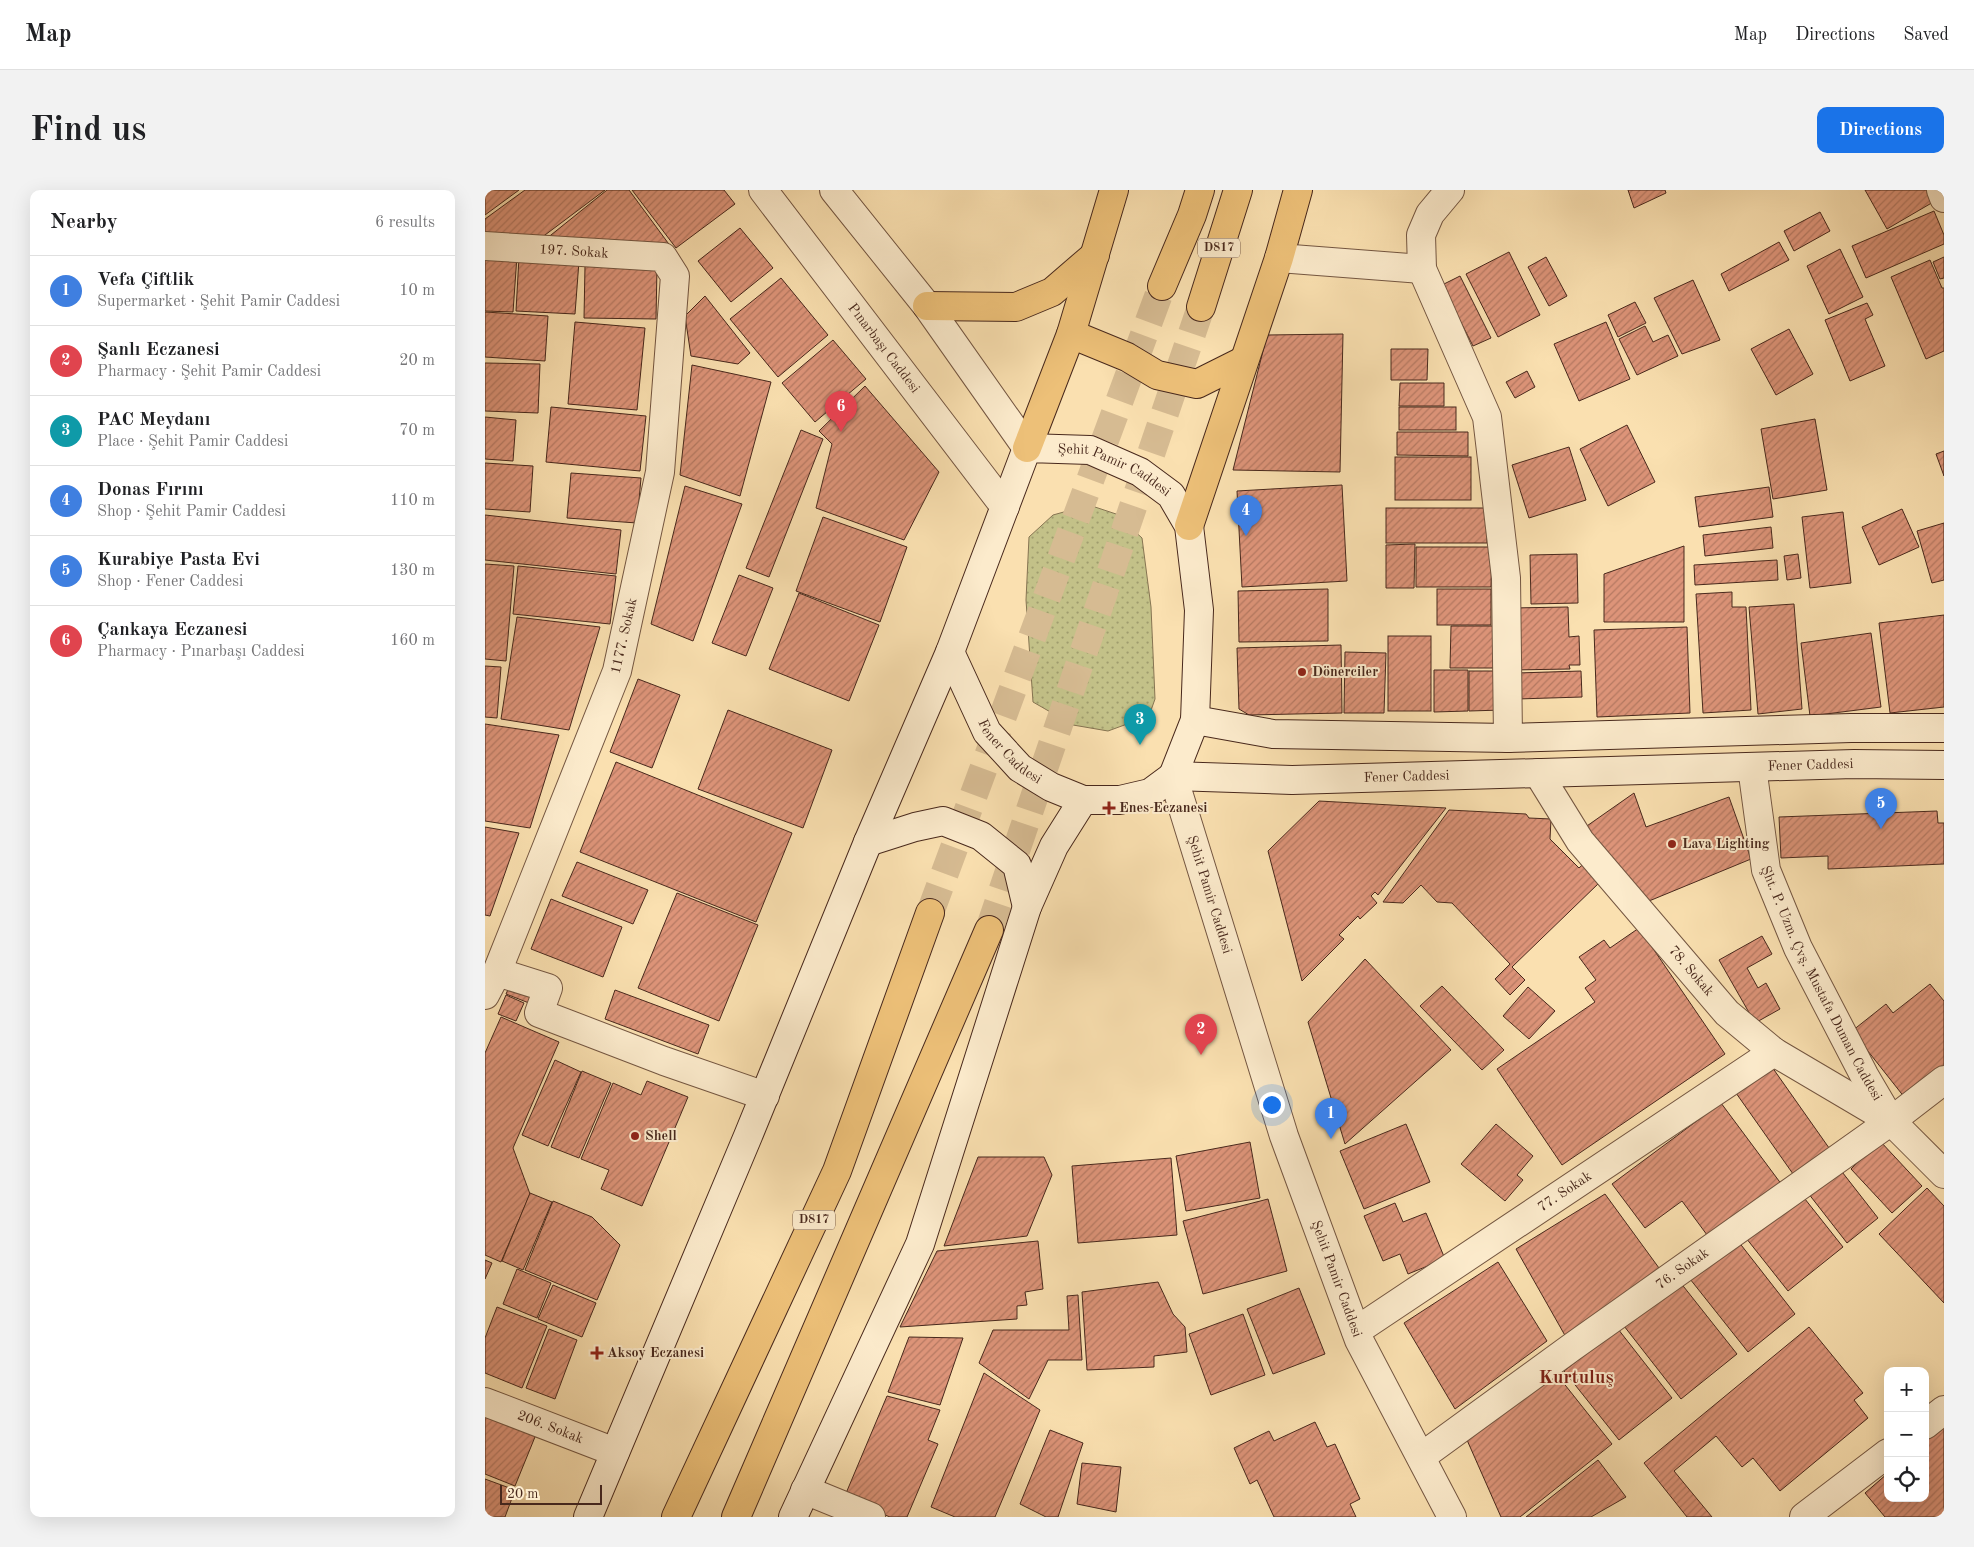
<!DOCTYPE html>
<meta charset="utf-8">
<style>
body{margin:0;font-family:"Old Standard TT",serif;background:#f2f2f2;color:#202124}
.controls{position:absolute;right:15px;bottom:15px;display:grid;overflow:hidden;border-radius:10px;box-shadow:0 5px 20px #0002}
.controls button{width:45px;height:45px;display:grid;place-items:center;padding:0;border:0;border-bottom:1px solid #e0e0e0;background:#fff;color:#202124;font:25px sans-serif}
.scale{position:absolute;left:15px;bottom:12px;width:102px;box-sizing:border-box;padding-left:5px;border:2px solid #48281c;border-top:0;font-size:14px;line-height:18px;white-space:nowrap;color:#48281c;-webkit-text-stroke:4px #fcebcc;paint-order:stroke}
.you{position:absolute;left:786px;top:914px;width:18px;height:18px;margin:-12px;border:4px solid #fff;border-radius:50%;background:#1a73e8;box-shadow:0 0 0 8px #1a73e833}
.badge{display:grid;place-items:center;width:32px;height:32px;border-radius:50%;background:#1a73e8;color:#fff;font-size:16px;font-weight:700}
.pin{position:absolute;translate:-50% -41px;filter:drop-shadow(0 1px 2px #0008)}
.pin::after{content:'';position:absolute;top:26px;width:18px;height:15px;background:inherit;clip-path:polygon(0 0,100% 0,50% 100%)}
.list{margin:0;padding:0;list-style:none}
h2{display:flex;justify-content:space-between;align-items:center;height:65px;margin:0;padding:0 20px;font-size:21px}
h2 small{font-size:16px;font-weight:400;color:#757577}
.list li{display:grid;grid-template-columns:32px 1fr auto;gap:15px;align-items:center;box-sizing:border-box;height:70px;padding:0 20px;border-top:1px solid #e0e0e0}
.list b{display:block;font-size:19px;white-space:nowrap}
.list p{margin:0;font-size:16px;white-space:nowrap;color:#757577}
.list em{font-size:16px;font-style:normal;color:#757577}
.icon{flex:none;width:28px;height:28px;fill:none;stroke:currentColor;stroke-width:2;stroke-linecap:round;stroke-linejoin:round}
.map{position:relative;flex:none;width:1459px;height:1327px;overflow:hidden;border-radius:10px}
header{display:flex;align-items:center;gap:30px;box-sizing:border-box;height:70px;padding:0 25px;background:#fff;border-bottom:1px solid #e0e0e0}
header strong{font-size:24px}
nav{display:flex;gap:28px;margin-inline-start:auto;font-size:18px}
.intro{display:flex;align-items:center;justify-content:space-between;box-sizing:border-box;height:120px;padding:0 30px}
h1{margin:0;font-size:35px}
.button{padding:12px 22px;border-radius:10px;background:#1a73e8;color:#fff;font-size:18px;font-weight:700}
main{display:flex;gap:30px;padding:0 30px}
aside{flex:1;background:#fff;border-radius:10px;box-shadow:0 5px 20px #0002}
.map>svg:first-child{display:block}
.grass{fill:url(#grass-dots);stroke:#867452}
.building{fill:url(#building-hatch);stroke:#48281c}
.lines{fill:none;stroke-linecap:round;stroke-linejoin:round}
.trunk-tunnel{stroke:#d6bb92;stroke-width:28;stroke-dasharray:28 14;stroke-linecap:butt}
.minor-casing{stroke:#745641;stroke-width:30}
.tertiary-casing{stroke:#745641;stroke-width:30}
.secondary-casing{stroke:#48281c;stroke-width:30}
.trunk-casing{stroke:#48281c;stroke-width:30}
.minor{stroke:#fcebcc;stroke-width:28}
.tertiary{stroke:#fcebcc;stroke-width:28}
.secondary{stroke:#fcebcc;stroke-width:28}
.trunk{stroke:#edc078;stroke-width:28}
.poi-dot{fill:#8f2418;stroke:#fcebcc;stroke-width:2}
.labels{text-anchor:middle;dominant-baseline:central;stroke-width:4;stroke-linejoin:round;paint-order:stroke}
.shield{fill:#fcebcc;stroke:#7e6251;stroke-width:1}
.shield-label{font-size:12px;font-weight:bold;fill:#48281c}
.street-label{font-size:14px;fill:#48281c;stroke:#fcebcc}
.poi-label{font-size:14px;font-weight:bold;fill:#48281c;stroke:#fcebcc;text-anchor:start}
.district-label{font-size:19px;font-weight:bold;fill:#7a1f14;stroke:#fcebcc}
</style>
<header>
<strong>Map</strong>
<nav><a>Map</a><a>Directions</a><a>Saved</a></nav>
</header>
<div class="intro"><h1>Find us</h1><a class="button">Directions</a></div>
<main>
<aside>
<h2>Nearby<small>6 results</small></h2>
<ul class="list">
<li><span class="badge" style="background:#3f7fe0">1</span><div><b>Vefa Çiftlik</b><p>Supermarket · Şehit Pamir Caddesi</p></div><em>10 m</em></li>
<li><span class="badge" style="background:#e0444e">2</span><div><b>Şanlı Eczanesi</b><p>Pharmacy · Şehit Pamir Caddesi</p></div><em>20 m</em></li>
<li><span class="badge" style="background:#0f9aa8">3</span><div><b>PAC Meydanı</b><p>Place · Şehit Pamir Caddesi</p></div><em>70 m</em></li>
<li><span class="badge" style="background:#3f7fe0">4</span><div><b>Donas Fırını</b><p>Shop · Şehit Pamir Caddesi</p></div><em>110 m</em></li>
<li><span class="badge" style="background:#3f7fe0">5</span><div><b>Kurabiye Pasta Evi</b><p>Shop · Fener Caddesi</p></div><em>130 m</em></li>
<li><span class="badge" style="background:#e0444e">6</span><div><b>Çankaya Eczanesi</b><p>Pharmacy · Pınarbaşı Caddesi</p></div><em>160 m</em></li>
</ul>
</aside>
<div class="map">
<svg width="1459" height="1327" viewBox="0 0 1459 1327">
<defs>
<pattern id="grass-dots" width="8" height="8" patternUnits="userSpaceOnUse" patternTransform="scale(1.25)"><rect width="8" height="8" fill="#c3c188"/><path d="M2 2h.1M6 6h.1" fill="none" stroke="#a09d6e" stroke-width="1.8" stroke-linecap="round"/></pattern>
<pattern id="building-hatch" width="6" height="6" patternUnits="userSpaceOnUse" patternTransform="scale(1.25)"><rect width="6" height="6" fill="#dd9479"/><path d="M-1 1l2-2M0 6l6-6M5 7l2-2" fill="none" stroke="#b57962"/></pattern>
</defs>
<rect width="100%" height="100%" fill="#fae0b0"/>
<filter id="stains"><feTurbulence type="fractalNoise" baseFrequency=".004" numOctaves="4"/><feColorMatrix values="0 0 0 0 .2 0 0 0 0 .09 0 0 0 0 .02 0 0 0 .5 -.17"/></filter>
<radialGradient id="worn" r=".72"><stop offset=".6" stop-color="#630" stop-opacity="0"/><stop offset="1" stop-color="#630" stop-opacity=".3"/></radialGradient>
<!-- grass -->
<path class="grass" d="M604 315 631 324 657 348 666 417 670 509 664 526 623 541 588 535 548 512 541 410 544 347 568 325Z"/>
<!-- building -->
<g class="building">
<path d="M0 0H34L0 25Z"/>
<path d="M40 0H120L52 51 0 42V29Z"/>
<path d="M122 0H144L186 57 56 53Z"/>
<path d="M147 0H239L250 14 191 58Z"/>
<path d="M1143 0H1180L1181 3 1149 18Z"/>
<path d="M1380 0H1443L1450 11 1402 39Z"/>
<path d="M1449 21 1459 45V54L1381 88 1367 56Z"/>
<path d="M1335 22 1345 41 1309 61 1299 41Z"/>
<path d="M255 38 288 78 246 112 213 71Z"/>
<path d="M1294 52 1304 70 1244 101 1236 84Z"/>
<path d="M1355 59 1378 107 1344 124 1322 76Z"/>
<path d="M1024 62 1055 125 1013 147 981 84Z"/>
<path d="M0 64 32 66 28 122 0 121Z"/>
<path d="M34 67 94 71 90 124 31 121Z"/>
<path d="M1061 67 1082 106 1064 116 1043 77Z"/>
<path d="M1459 67V88L1455 89 1448 72Z"/>
<path d="M1445 70 1457 98H1459V161L1441 169 1406 87Z"/>
<path d="M100 76 172 77 171 129 99 128Z"/>
<path d="M975 86 1006 148 988 156 957 95Z"/>
<path d="M296 88 343 145 293 187 245 129Z"/>
<path d="M1208 90 1235 150 1197 164 1169 108Z"/>
<path d="M220 106 265 163 253 174 206 166 200 126Z"/>
<path d="M1150 112 1161 133 1133 147 1123 125Z"/>
<path d="M1382 113 1388 125 1380 129 1400 176 1365 191 1340 130Z"/>
<path d="M0 122 63 126 60 171 0 167Z"/>
<path d="M90 132 160 138 152 220 83 214Z"/>
<path d="M1121 132 1145 189 1094 211 1069 154Z"/>
<path d="M1160 136 1168 152 1183 145 1193 166 1152 185 1134 149Z"/>
<path d="M1304 139 1328 184 1291 205 1266 159Z"/>
<path d="M858 144 855 282 748 280 782 145Z"/>
<path d="M348 150 381 189 330 232 297 193Z"/>
<path d="M906 159H943L942 190H906Z"/>
<path d="M0 173 55 174 53 223 0 221Z"/>
<path d="M207 175 286 192 255 306 195 285Z"/>
<path d="M1042 181 1050 197 1030 208 1021 192Z"/>
<path d="M915 193H959V216H914Z"/>
<path d="M380 196 454 282 419 350 331 318 347 254 334 241Z"/>
<path d="M66 217 161 226 155 281 61 272Z"/>
<rect x="914" y="217" width="57" height="23"/>
<path d="M0 227 31 230 28 271 0 269Z"/>
<path d="M1330 229 1342 300 1288 309 1276 239Z"/>
<path d="M1142 235 1170 292 1123 316 1095 259Z"/>
<path d="M316 240 338 249 284 387 261 378Z"/>
<path d="M912 242H983V266L912 265Z"/>
<path d="M1084 257 1101 310 1044 328 1027 275Z"/>
<path d="M1459 261V286L1451 264Z"/>
<rect x="910" y="267" width="76" height="43"/>
<path d="M0 273 48 276 45 322 0 319Z"/>
<path d="M86 283 156 288 152 333 82 328Z"/>
<path d="M857 295 862 391 757 397 752 301Z"/>
<path d="M200 296 257 314 208 451 166 434Z"/>
<path d="M1284 297 1288 327 1214 337 1210 307Z"/>
<rect x="901" y="318" width="101" height="35"/>
<path d="M1417 319 1434 357 1394 375 1377 337Z"/>
<path d="M1358 322 1366 393 1325 398 1317 327Z"/>
<path d="M0 325 136 340 131 384 0 370Z"/>
<path d="M338 327 422 357 395 432 311 401Z"/>
<path d="M1459 333V390L1447 393 1432 341Z"/>
<path d="M1286 337 1288 358 1220 366 1218 345Z"/>
<path d="M930 354 929 398H901V355Z"/>
<path d="M1199 356V432H1119V384Z"/>
<path d="M931 357H1007L1006 397H931Z"/>
<path d="M1092 364 1093 413 1046 414 1045 365Z"/>
<path d="M1313 364 1316 388 1302 390 1299 366Z"/>
<path d="M1292 370 1293 390 1210 395 1209 375Z"/>
<path d="M0 374 29 376 21 471 0 469Z"/>
<path d="M33 376 131 386 125 434 28 424Z"/>
<path d="M254 385 288 398 261 466 227 453Z"/>
<path d="M843 399V451L754 452 753 401Z"/>
<rect x="952" y="399" width="54" height="36"/>
<path d="M1247 402V417H1261L1266 520 1218 523 1211 404Z"/>
<path d="M314 403 394 435 364 511 284 479Z"/>
<path d="M1309 414 1317 519 1273 524 1264 417Z"/>
<path d="M1083 417 1084 447 1094 446 1095 475H1084L1085 479 1027 480 1026 418Z"/>
<path d="M1459 425V517L1405 523 1394 433Z"/>
<path d="M32 427 115 437 84 540 16 529Z"/>
<path d="M966 436H1010L1009 478H965Z"/>
<path d="M1202 437 1205 523 1112 527 1109 440Z"/>
<path d="M1386 443 1396 517 1325 526 1316 453Z"/>
<rect x="903" y="446" width="43" height="75"/>
<path d="M856 455 857 523 764 525 754 519 752 458Z"/>
<path d="M860 462 901 463 899 523H859Z"/>
<path d="M0 476 16 477 12 528 0 527Z"/>
<path d="M949 480H983V521L949 522Z"/>
<path d="M984 481H1017V520L984 521Z"/>
<path d="M1096 481 1097 507 1032 509V483Z"/>
<path d="M153 489 195 505 167 578 125 562Z"/>
<path d="M243 520 347 560 318 638 213 599Z"/>
<path d="M0 534 74 545 45 638 0 631Z"/>
<path d="M131 572 307 643 271 732 95 662Z"/>
<path d="M1149 603 1161 637 1244 607 1266 669 1164 711 1099 638Z"/>
<path d="M834 611 961 618 893 705 890 702 886 706 892 713 875 729 873 726 854 745 859 749 817 791 783 661Z"/>
<path d="M964 620 1041 624 1044 628 1066 629 1065 649 1094 678 1105 668 1114 693 1027 777 1040 790 1025 805 1010 789 1025 774 967 713 952 712 936 695 918 713 898 712Z"/>
<path d="M1452 621 1453 633H1459V674L1343 679V666L1296 668 1294 627Z"/>
<path d="M0 637 34 643 5 726 0 725Z"/>
<path d="M92 672 163 700 148 734 77 706Z"/>
<path d="M192 703 273 735 234 831 153 798Z"/>
<path d="M66 709 137 737 118 787 46 759Z"/>
<path d="M1154 738 1240 864 1077 975 1012 879 1110 812 1100 798 1111 790 1094 767 1119 750 1125 758Z"/>
<path d="M1277 746 1287 764 1262 778 1273 798 1281 793 1295 819 1270 833 1234 770Z"/>
<path d="M880 769 966 860 860 954 823 832Z"/>
<path d="M1445 794 1459 811V878L1420 908 1367 841 1401 814 1408 823Z"/>
<path d="M25 795 48 803 44 813 21 804Z"/>
<path d="M957 796 1019 860 997 880 935 816Z"/>
<path d="M1043 797 1070 821 1044 849 1018 826Z"/>
<path d="M130 800 224 835 213 864 120 829Z"/>
<path d="M21 805 39 813 31 831 13 824Z"/>
<path d="M16 827 74 852 28 958 45 1004 16 1072 0 1065V863Z"/>
<path d="M70 870 96 882 63 956 37 945Z"/>
<path d="M1287 877 1349 965 1313 991 1251 903Z"/>
<path d="M97 881 126 893 94 968 66 957Z"/>
<path d="M162 891 203 907 157 1016 116 999 124 980 96 969 128 893 156 905Z"/>
<path d="M1236 913 1297 995 1225 1049 1197 1011 1160 1038 1127 994Z"/>
<path d="M921 934 945 992 879 1019 855 961Z"/>
<path d="M1011 934 1048 966 1032 985 1038 990 1020 1011 976 974Z"/>
<path d="M1395 951 1437 996 1407 1023 1366 979Z"/>
<path d="M765 952 775 1008 701 1021 691 966Z"/>
<path d="M493 967H559L567 985 542 1046 459 1056Z"/>
<path d="M686 968 692 1045 593 1053 587 976Z"/>
<path d="M1354 978 1393 1028 1362 1053 1323 1003Z"/>
<path d="M1442 998 1459 1016V1113L1394 1044Z"/>
<path d="M45 1003 67 1012 38 1080 17 1071Z"/>
<path d="M1120 1004 1174 1078 1082 1149 1031 1059Z"/>
<path d="M1316 1004 1358 1057 1303 1101 1261 1048Z"/>
<path d="M783 1009 802 1081 718 1104 698 1031Z"/>
<path d="M68 1011 107 1027 135 1055 112 1110 40 1080Z"/>
<path d="M910 1013 918 1032 941 1023 960 1069 923 1084 915 1064 898 1071 879 1026Z"/>
<path d="M553 1051 558 1099 540 1102 542 1115 532 1116V1129L415 1137 452 1061Z"/>
<path d="M1253 1051 1310 1124 1263 1162 1205 1089Z"/>
<path d="M0 1070 7 1073 0 1089Z"/>
<path d="M1013 1072 1062 1151 970 1219 919 1133Z"/>
<path d="M32 1079 66 1093 52 1128 18 1114Z"/>
<path d="M673 1092 688 1124 700 1137 702 1162 669 1166V1177L602 1180 597 1102Z"/>
<path d="M1195 1092 1252 1164 1196 1209 1139 1136Z"/>
<path d="M68 1095 111 1113 97 1147 53 1129Z"/>
<path d="M814 1098 840 1164 788 1184 762 1119Z"/>
<path d="M593 1105 597 1170H563L544 1209 494 1173 508 1140H584L582 1106Z"/>
<path d="M12 1117 62 1136 37 1198 0 1183V1148Z"/>
<path d="M758 1124 780 1185 726 1205 704 1144Z"/>
<path d="M1324 1137 1378 1203 1369 1210 1383 1228 1295 1301 1268 1268 1257 1277 1231 1246 1189 1281 1227 1327H1202L1159 1273Z"/>
<path d="M64 1139 92 1150 70 1209 41 1198Z"/>
<path d="M1133 1139 1187 1208 1134 1250 1079 1181Z"/>
<path d="M424 1147 478 1148 455 1215 403 1202Z"/>
<path d="M1069 1181 1127 1254 1035 1327H1016L982 1250Z"/>
<path d="M499 1183 555 1220 510 1327H470L446 1317Z"/>
<path d="M402 1206 455 1220 443 1250 453 1254 422 1327H405L359 1308Z"/>
<path d="M0 1220 52 1242 30 1296 0 1284Z"/>
<path d="M830 1232 842 1257 850 1254 875 1309 865 1314 871 1327H789L772 1290 765 1294 749 1258 784 1241 789 1251Z"/>
<path d="M1459 1236V1327H1400L1380 1303 1403 1283V1308H1440V1252Z"/>
<path d="M565 1240 598 1253 573 1327H561L535 1314Z"/>
<path d="M1113 1270 1141 1307 1106 1327H1041Z"/>
<path d="M597 1273 636 1277 631 1322 592 1314Z"/>
<path d="M0 1289 30 1300 20 1327H0Z"/>
</g>
<g class="lines">
<!-- trunk-tunnel -->
<g class="trunk-tunnel">
<path d="M445 723 677 96"/>
<path d="M504 740 716 117"/>
</g>
<defs>
<g id="minor">
<path d="M965 0 945 24 936 45 937 79 1002 227 1021 388 1023 548"/>
<path d="M1456 0 1459 8"/>
<path id="s1" d="M0 56 178 67 190 86 175 282 132 481 12 782 0 805"/>
<path d="M794 68 937 79"/>
<path id="s2" d="M1267 577 1281 680 1313 758 1379 885 1406 931 1459 984"/>
<path id="s3" d="M1053 583 1095 651 1242 823 1289 862 1406 931"/>
<path d="M12 782 63 798 54 823 179 871 280 906"/>
<path id="s4" d="M871 1141 1289 862"/>
<path id="s5" d="M0 1212 130 1262"/>
<path d="M1440 1235 1459 1220"/>
<path id="s6" d="M936 1267 1087 1157 1406 931 1459 890"/>
<path d="M320 1300 386 1327"/>
<path d="M1319 1327 1403 1263"/>
</g>
<g id="tertiary">
<path id="s7" d="M278 0 520 317"/>
<path d="M349 0 442 116 542 258"/>
<path id="s8" d="M688 586 799 946 874 1150 967 1327"/>
</g>
<g id="secondary">
<path id="s9" d="M465 462 502 542 535 578 566 597 598 610H635L665 603 688 586 807 590 1369 574 1459 575"/>
<path d="M710 530 788 544 1023 548 1366 538H1459"/>
<path d="M383 652 430 637 458 631 496 646 532 675 542 717"/>
<path id="s10" d="M103 1327 263 946 383 652 465 462 542 258 605 260 655 282 686 305 704 336 714 420 710 530 688 586"/>
<path d="M308 1327 435 1054 542 717 569 656 598 610"/>
</g>
<g id="trunk">
<path d="M677 96 707 25 715 0"/>
<path d="M442 116 531 117 567 102 610 65"/>
<path d="M716 117 753 0"/>
<path d="M586 144 642 167 672 185 712 194 758 171"/>
<path d="M542 258 586 144 629 0"/>
<path d="M704 336 794 68 813 0"/>
<path d="M191 1327 352 981 445 723"/>
<path d="M251 1327 504 740"/>
</g>
</defs>
<!-- minor casing -->
<use href="#minor" class="minor-casing"/>
<!-- tertiary casing -->
<use href="#tertiary" class="tertiary-casing"/>
<!-- secondary casing -->
<use href="#secondary" class="secondary-casing"/>
<!-- trunk casing -->
<use href="#trunk" class="trunk-casing"/>
<!-- minor -->
<use href="#minor" class="minor"/>
<!-- tertiary -->
<use href="#tertiary" class="tertiary"/>
<!-- secondary -->
<use href="#secondary" class="secondary"/>
<!-- trunk -->
<use href="#trunk" class="trunk"/>
</g>
<!-- markers -->
<g class="poi-dot">
<circle cx="817" cy="482" r="5"/>
<path d="M621.5 610.5h5v5h5v5h-5v5h-5v-5h-5v-5h5z"/>
<circle cx="1187" cy="654" r="5"/>
<circle cx="150" cy="946" r="5"/>
<path d="M109.5 1155.5h5v5h5v5h-5v5h-5v-5h-5v-5h5z"/>
</g>
<g class="labels">
<!-- shield labels -->
<g class="shield">
<rect x="713" y="48.5" width="42" height="19" rx="4"/>
<rect x="308" y="1020.5" width="42" height="19" rx="4"/>
</g>
<g class="shield-label">
<text x="734" y="58">D817</text>
<text x="329" y="1030">D817</text>
</g>
<!-- street labels -->
<g class="street-label">
<text stroke="none"><textPath href="#s1" startOffset="89">197. Sokak</textPath></text>
<text stroke="none"><textPath href="#s7" startOffset="199">Pınarbaşı Caddesi</textPath></text>
<text stroke="none"><textPath href="#s10" startOffset="1248">Şehit Pamir Caddesi</textPath></text>
<text transform="translate(139 446) rotate(-77)">1177. Sokak</text>
<text stroke="none"><textPath href="#s9" startOffset="118">Fener Caddesi</textPath></text>
<text stroke="none"><textPath href="#s9" startOffset="942">Fener Caddesi</textPath></text>
<text stroke="none"><textPath href="#s9" startOffset="538">Fener Caddesi</textPath></text>
<text stroke="none"><textPath href="#s8" startOffset="124">Şehit Pamir Caddesi</textPath></text>
<text stroke="none"><textPath href="#s3" startOffset="251">78. Sokak</textPath></text>
<text stroke="none"><textPath href="#s2" startOffset="230">Şht. P. Uzm. Çvş. Mustafa Duman Caddesi</textPath></text>
<text stroke="none"><textPath href="#s4" startOffset="251">77. Sokak</textPath></text>
<text stroke="none"><textPath href="#s6" startOffset="322">76. Sokak</textPath></text>
<text stroke="none"><textPath href="#s8" startOffset="529">Şehit Pamir Caddesi</textPath></text>
<text stroke="none"><textPath href="#s5" startOffset="70">206. Sokak</textPath></text>
</g>
<!-- poi labels -->
<g class="poi-label">
<text x="827" y="482">Dönerciler</text>
<text x="634" y="618">Enes Eczanesi</text>
<text x="1197" y="654">Lava Lighting</text>
<text x="160" y="946">Shell</text>
<text x="122" y="1163">Aksoy Eczanesi</text>
</g>
<!-- district labels -->
<g class="district-label">
<text x="1091" y="1188">Kurtuluş</text>
</g>
</g>
<rect width="100%" height="100%" filter="url(#stains)"/>
<rect width="100%" height="100%" fill="url(#worn)"/>
</svg>
<div class="controls">
<button>+</button>
<button>−</button>
<button><svg class="icon" aria-label="locate" viewBox="0 0 24 24"><circle cx="12" cy="12" r="6"/><path d="M12 2v4M12 18v4M2 12h4M18 12h4"/></svg></button>
</div>
<div class="scale">20 m</div>
<div class="you"></div>
<div class="pin badge" style="left:846px;top:949px;background:#3f7fe0">1</div>
<div class="pin badge" style="left:716px;top:865px;background:#e0444e">2</div>
<div class="pin badge" style="left:655px;top:555px;background:#0f9aa8">3</div>
<div class="pin badge" style="left:761px;top:346px;background:#3f7fe0">4</div>
<div class="pin badge" style="left:1396px;top:639px;background:#3f7fe0">5</div>
<div class="pin badge" style="left:356px;top:242px;background:#e0444e">6</div>
</div>
</main>
